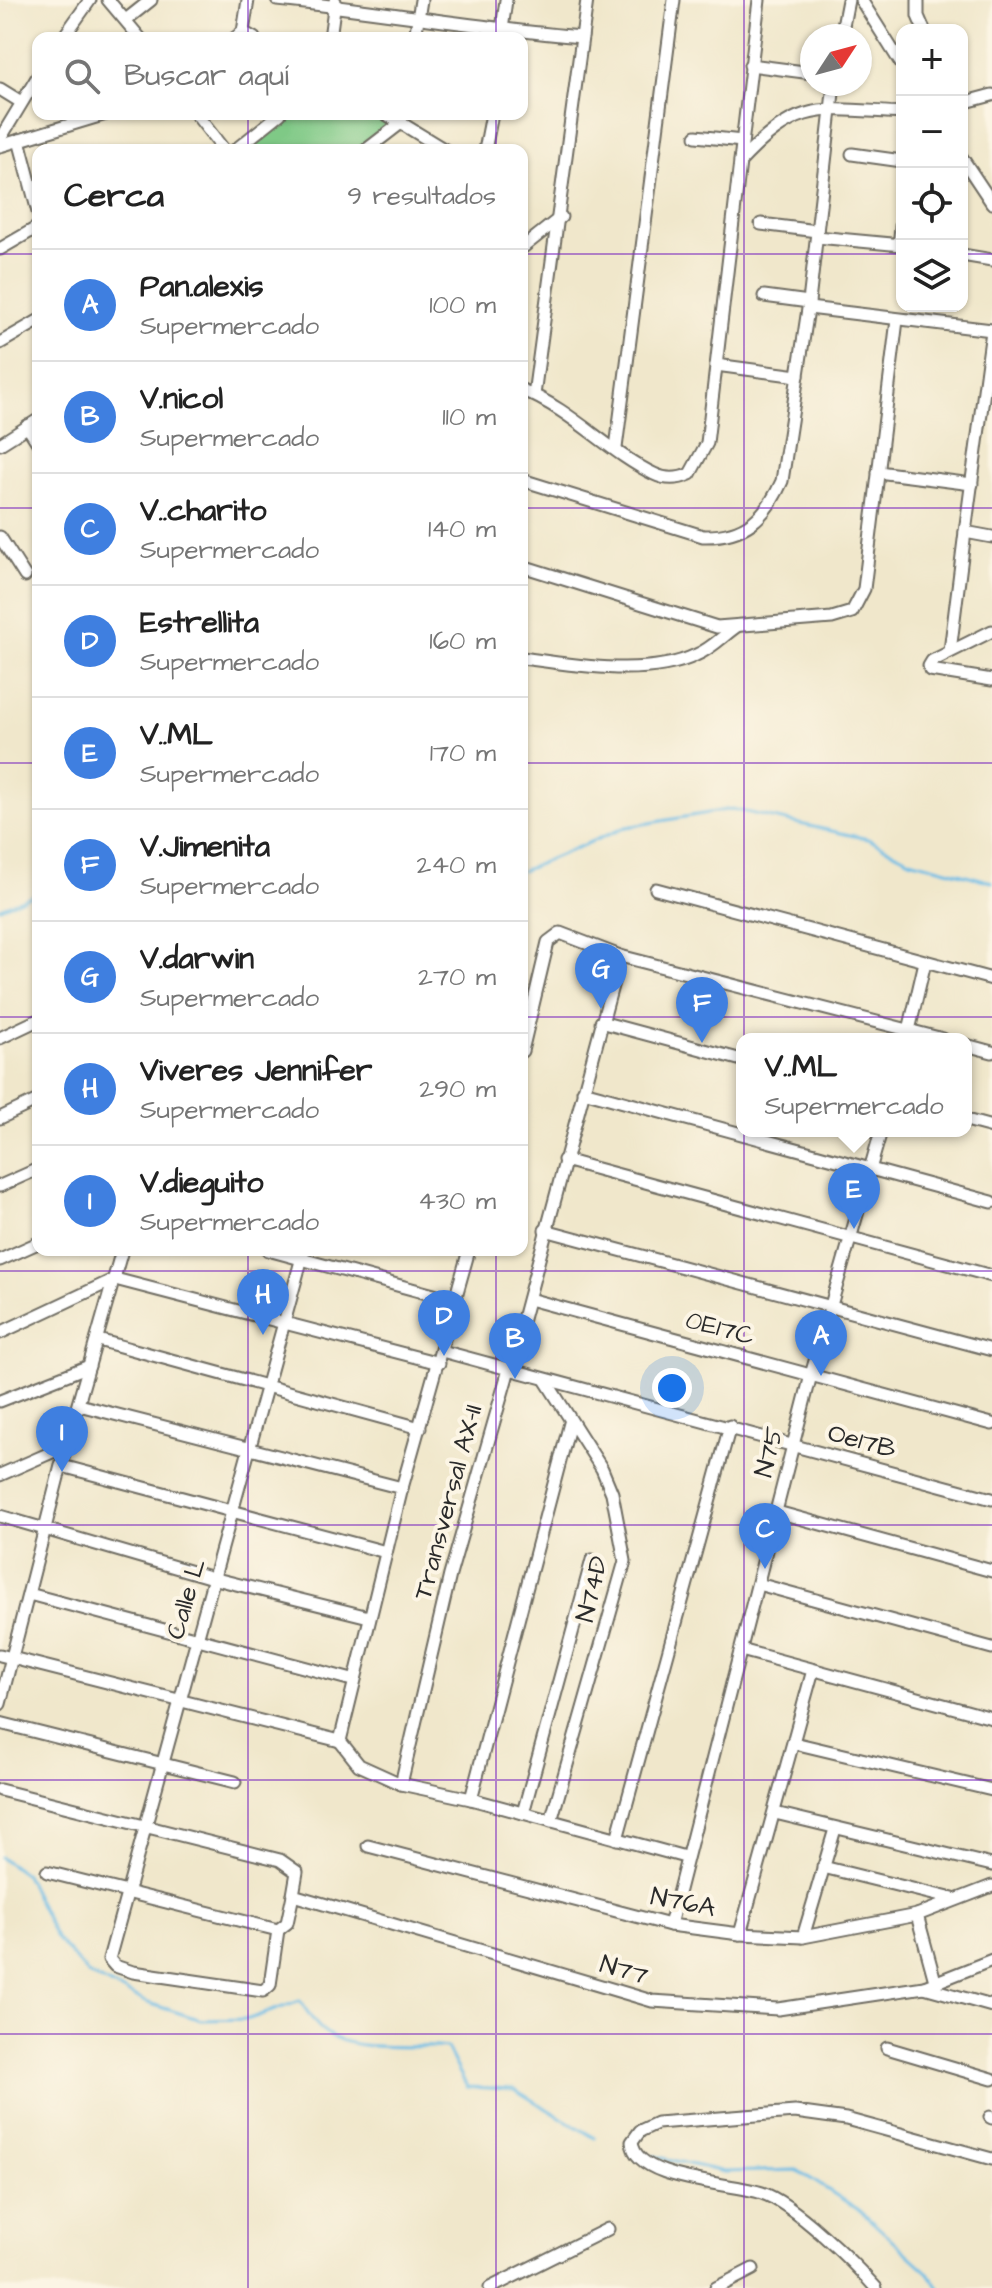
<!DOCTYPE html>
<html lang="es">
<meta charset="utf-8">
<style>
body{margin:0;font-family:"Architects Daughter",sans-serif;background:#f6f6f6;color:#222}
.controls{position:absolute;right:24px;top:24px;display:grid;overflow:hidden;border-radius:16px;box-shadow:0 2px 6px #0004}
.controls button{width:72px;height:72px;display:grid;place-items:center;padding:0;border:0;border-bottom:2px solid #e0e0e0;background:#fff;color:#222;font:40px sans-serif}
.compass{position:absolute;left:800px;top:24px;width:72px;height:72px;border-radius:50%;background:#fff;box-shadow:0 2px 6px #0004;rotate:54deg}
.you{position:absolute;left:672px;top:1388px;width:28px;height:28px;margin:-20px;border:6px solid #fff;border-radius:50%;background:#1a73e8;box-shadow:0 0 0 12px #1a73e833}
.badge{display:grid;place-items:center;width:52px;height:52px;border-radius:50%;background:#b5179e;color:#fff;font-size:26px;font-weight:700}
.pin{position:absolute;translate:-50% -66px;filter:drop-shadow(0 2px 4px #0008)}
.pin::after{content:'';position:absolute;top:42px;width:28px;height:24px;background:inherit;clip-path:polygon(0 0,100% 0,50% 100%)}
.popup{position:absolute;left:736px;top:1033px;width:236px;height:104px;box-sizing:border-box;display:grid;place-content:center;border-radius:16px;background:#fff;filter:drop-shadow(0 2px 6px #0005);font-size:26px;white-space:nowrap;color:#767676}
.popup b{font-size:30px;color:#222}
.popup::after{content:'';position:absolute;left:50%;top:100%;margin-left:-16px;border:16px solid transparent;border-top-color:#fff}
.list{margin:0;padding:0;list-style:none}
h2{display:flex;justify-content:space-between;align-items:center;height:104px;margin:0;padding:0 32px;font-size:34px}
h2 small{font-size:26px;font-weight:400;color:#767676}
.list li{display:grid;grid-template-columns:52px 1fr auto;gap:24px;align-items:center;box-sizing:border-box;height:112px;padding:0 32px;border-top:2px solid #e0e0e0}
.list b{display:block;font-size:30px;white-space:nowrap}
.list p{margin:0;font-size:26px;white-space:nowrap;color:#767676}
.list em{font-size:26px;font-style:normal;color:#767676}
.icon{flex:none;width:44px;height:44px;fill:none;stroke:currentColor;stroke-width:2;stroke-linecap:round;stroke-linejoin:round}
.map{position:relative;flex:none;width:992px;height:2288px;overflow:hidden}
.search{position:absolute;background:#fff;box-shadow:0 2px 6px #0004;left:32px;top:32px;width:496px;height:88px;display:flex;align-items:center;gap:20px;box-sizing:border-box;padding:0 28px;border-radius:16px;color:#767676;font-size:30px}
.panel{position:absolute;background:#fff;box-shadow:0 2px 6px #0004;left:32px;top:144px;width:496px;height:1112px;border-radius:16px}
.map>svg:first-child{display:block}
.green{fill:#7fc986;stroke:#557a58;stroke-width:2}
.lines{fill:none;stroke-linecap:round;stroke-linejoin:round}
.stream{stroke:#6bbce6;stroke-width:3}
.minor-casing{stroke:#706d63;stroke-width:15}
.minor{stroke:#fff;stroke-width:11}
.grid{fill:none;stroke:#7b2cbf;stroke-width:2;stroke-opacity:0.55}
.labels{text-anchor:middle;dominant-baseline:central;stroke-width:8;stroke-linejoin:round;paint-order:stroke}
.street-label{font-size:26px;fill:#2b2b2b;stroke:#fcf5e5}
</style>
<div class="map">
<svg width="992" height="2288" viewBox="0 0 992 2288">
<rect width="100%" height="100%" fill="#fcf5e5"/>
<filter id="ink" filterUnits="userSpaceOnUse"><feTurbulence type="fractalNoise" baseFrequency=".0125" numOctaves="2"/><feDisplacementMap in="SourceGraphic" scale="16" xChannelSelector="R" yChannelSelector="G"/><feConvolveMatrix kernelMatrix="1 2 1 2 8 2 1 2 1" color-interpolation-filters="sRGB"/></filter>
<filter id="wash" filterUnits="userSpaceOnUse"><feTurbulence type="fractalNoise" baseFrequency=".006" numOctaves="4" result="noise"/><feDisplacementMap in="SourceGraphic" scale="32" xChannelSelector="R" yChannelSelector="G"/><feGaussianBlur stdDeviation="1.8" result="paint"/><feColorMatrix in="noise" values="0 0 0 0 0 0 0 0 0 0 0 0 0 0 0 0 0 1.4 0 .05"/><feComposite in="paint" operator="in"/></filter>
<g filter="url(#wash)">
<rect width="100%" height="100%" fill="#f0e7cb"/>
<!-- green -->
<path class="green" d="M288 114H370L392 126 362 150H243Z"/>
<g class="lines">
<!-- stream -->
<g class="stream">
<path d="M522 871 626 827 732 809 868 839 910 860 992 882"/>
<path d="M0 908 38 893"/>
<path d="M0 1857 25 1875 56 1938 89 1975 148 2003 201 2020 249 2019 300 2001C306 2009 312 2020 319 2027 348 2056 409 2043 447 2048L467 2087 514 2089 595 2138"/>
<path d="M654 2156 724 2172 797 2170 859 2210 929 2273 939 2288"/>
</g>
</g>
</g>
<g filter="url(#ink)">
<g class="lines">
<defs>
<g id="minor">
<path d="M108 0 140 38"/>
<path d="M277 0C379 10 480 29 582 37"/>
<path d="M861 0 902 65"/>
<path d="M918 0V16L924 30"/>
<path d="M127 19 151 0"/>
<path d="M243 32 254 38"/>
<path d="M841 36 848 0"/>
<path d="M501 37 506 0"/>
<path d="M63 38 90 0"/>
<path d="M235 38 243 32 248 0"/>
<path d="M330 38 335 1"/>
<path d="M415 38 421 0"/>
<path d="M750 65 812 73"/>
<path d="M0 89 21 102"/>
<path d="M962 103 992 95"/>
<path d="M196 114 224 150"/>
<path d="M386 114 445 150"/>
<path d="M696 136 742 141"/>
<path d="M0 139 38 76"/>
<path d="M19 140 38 212"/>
<path d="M0 146 106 114"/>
<path d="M235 150 280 114"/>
<path d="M366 150 401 123 402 114"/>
<path d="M485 150 492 114"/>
<path d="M852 154 902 161"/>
<path d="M962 158 992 203"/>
<path d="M740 161 759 0"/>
<path d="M761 224 817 231"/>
<path d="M817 237 902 245"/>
<path d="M899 245 902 219"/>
<path d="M522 248 561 217"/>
<path d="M0 249 38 227"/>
<path d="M962 255 992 260"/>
<path d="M764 296 809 302"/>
<path d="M809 308 992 330"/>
<path d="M992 331 965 532 992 537"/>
<path d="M0 343 38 321"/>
<path d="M716 365 798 376"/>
<path d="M522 390C572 410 607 451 654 474 666 480 677 480 690 474L707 443 740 162C800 98 822 109 902 113"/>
<path d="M534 395 587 0"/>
<path d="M27 426 38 443"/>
<path d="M0 444 38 420"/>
<path d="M616 448 674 0"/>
<path d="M878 472 972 484"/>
<path d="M522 480 703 536C745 537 766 517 782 481L809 302 834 84"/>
<path d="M0 537 25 576"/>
<path d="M522 566 717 627 832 618 852 612 864 589 897 320"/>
<path d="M992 631 932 661 929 666 930 670 992 680"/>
<path d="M950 651 965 532"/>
<path d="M522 658C572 665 649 678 696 655 711 649 724 635 737 626"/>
<path d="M656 889 992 979"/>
<path d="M601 1022 742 1060"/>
<path d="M0 1038 38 1020"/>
<path d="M907 1039 925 962"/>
<path d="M966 1045 992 1052"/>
<path d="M522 1051 548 942 560 933 620 956 943 1039"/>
<path d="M583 1091 992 1202"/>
<path d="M0 1118 38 1100"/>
<path d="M966 1120 992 1127"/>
<path d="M564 1160 992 1276"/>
<path d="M0 1186 38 1169"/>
<path d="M545 1230 992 1350"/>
<path d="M268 1250 456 1301"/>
<path d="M0 1260 38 1243"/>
<path d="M115 1279 439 1363"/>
<path d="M529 1299 992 1424"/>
<path d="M0 1333 115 1279"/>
<path d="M98 1340 420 1428"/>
<path d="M442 1351 992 1499"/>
<path d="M546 1381 602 1469 612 1493 625 1561 551 1821"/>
<path d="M0 1401 89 1366"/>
<path d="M79 1405 402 1488"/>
<path d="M62 1466 386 1552"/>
<path d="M0 1475 66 1446"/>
<path d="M777 1512 992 1571"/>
<path d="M0 1516 216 1579 369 1617"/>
<path d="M758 1584 992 1648"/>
<path d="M29 1594 352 1680"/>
<path d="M741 1650 992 1718"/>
<path d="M0 1655 340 1741"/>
<path d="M0 1704 66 1446 122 1250"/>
<path d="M0 1723 235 1782"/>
<path d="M340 1741 402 1488 469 1250"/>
<path d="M340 1741 359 1765 401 1784 471 1799 685 1857"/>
<path d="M794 1743 992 1790"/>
<path d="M401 1784 450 1575 516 1345 620 956"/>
<path d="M0 1790 280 1860 297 1872 293 1895 652 2001 778 2009 924 1987 992 1960"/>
<path d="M471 1799 570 1423"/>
<path d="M523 1813 592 1560"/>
<path d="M775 1813 992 1865"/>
<path d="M617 1839 730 1426"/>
<path d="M368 1846 670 1925 740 1934 803 1937 917 1915 992 1886"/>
<path d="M823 1867 953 1899"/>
<path d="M47 1872 278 1930 287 1923 293 1895"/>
<path d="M917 1915 935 1981"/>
<path d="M670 1925 811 1375 881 1131"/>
<path d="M278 1930 270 1985 263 1991 133 1972 115 1966 109 1959 304 1250"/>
<path d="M740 1934 813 1670"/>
<path d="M803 1937 835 1829"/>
<path d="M924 1987 992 2006"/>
<path d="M887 2048 992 2079"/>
<path d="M990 2117 992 2118"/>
<path d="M490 2288 608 2229"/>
<path d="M716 2288 753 2269"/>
<path d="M876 2288C853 2262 793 2203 762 2193 730 2182 635 2181 632 2142L640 2131 657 2123 795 2112 846 2119 992 2159"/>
</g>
</defs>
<!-- minor casing -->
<use href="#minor" class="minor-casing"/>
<!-- minor -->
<use href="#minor" class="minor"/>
</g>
</g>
<!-- grid -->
<path class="grid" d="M248 0V38M496 0V38M744 0V2288M248 114V150M496 114V150M0 254H38M522 254H902M962 254H992M0 508H38M522 508H992M0 763H38M522 763H992M0 1017H38M522 1017H992M248 1250V2288M496 1250V2288M0 1271H992M0 1525H992M0 1780H992M0 2034H992"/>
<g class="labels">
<!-- street labels -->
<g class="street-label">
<text transform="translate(720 1328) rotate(15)">0E17C</text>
<text transform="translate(862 1441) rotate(15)">Oe17B</text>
<text transform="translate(769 1452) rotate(-76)">N75</text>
<text transform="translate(448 1502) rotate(-75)">Transversal AX-II</text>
<text transform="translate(592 1589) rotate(-77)">N74D</text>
<text transform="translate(186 1599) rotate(-74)">Calle L</text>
<text transform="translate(683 1902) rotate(11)">N76A</text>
<text transform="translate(624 1970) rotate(16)">N77</text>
</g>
</g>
</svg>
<div class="controls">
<button>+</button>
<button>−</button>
<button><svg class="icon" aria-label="locate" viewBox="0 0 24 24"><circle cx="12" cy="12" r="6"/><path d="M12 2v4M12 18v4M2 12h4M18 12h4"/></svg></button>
<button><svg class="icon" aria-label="layers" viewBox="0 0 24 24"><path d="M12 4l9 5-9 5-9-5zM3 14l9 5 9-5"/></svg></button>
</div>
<svg class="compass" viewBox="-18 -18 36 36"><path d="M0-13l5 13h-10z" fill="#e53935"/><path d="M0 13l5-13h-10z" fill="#767676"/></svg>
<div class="you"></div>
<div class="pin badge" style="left:821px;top:1376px;background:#3f7fe0">A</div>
<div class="pin badge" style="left:515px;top:1379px;background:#3f7fe0">B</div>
<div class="pin badge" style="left:765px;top:1569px;background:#3f7fe0">C</div>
<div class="pin badge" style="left:444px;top:1356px;background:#3f7fe0">D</div>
<div class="pin badge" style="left:854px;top:1229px;background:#3f7fe0">E</div>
<div class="popup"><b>V..ML</b>Supermercado</div>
<div class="pin badge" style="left:702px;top:1043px;background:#3f7fe0">F</div>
<div class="pin badge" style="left:601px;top:1009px;background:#3f7fe0">G</div>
<div class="pin badge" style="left:263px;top:1335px;background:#3f7fe0">H</div>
<div class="pin badge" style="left:62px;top:1472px;background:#3f7fe0">I</div>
<div class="search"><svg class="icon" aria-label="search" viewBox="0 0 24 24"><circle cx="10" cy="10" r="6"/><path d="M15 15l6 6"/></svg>Buscar aquí</div>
<section class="panel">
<h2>Cerca<small>9 resultados</small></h2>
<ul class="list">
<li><span class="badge" style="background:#3f7fe0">A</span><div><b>Pan.alexis</b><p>Supermercado</p></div><em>100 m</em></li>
<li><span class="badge" style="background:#3f7fe0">B</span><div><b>V.nicol</b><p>Supermercado</p></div><em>110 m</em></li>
<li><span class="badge" style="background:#3f7fe0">C</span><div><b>V..charito</b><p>Supermercado</p></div><em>140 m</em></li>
<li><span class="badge" style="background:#3f7fe0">D</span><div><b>Estrellita</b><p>Supermercado</p></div><em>160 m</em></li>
<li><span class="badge" style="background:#3f7fe0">E</span><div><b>V..ML</b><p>Supermercado</p></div><em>170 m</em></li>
<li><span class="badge" style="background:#3f7fe0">F</span><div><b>V.Jimenita</b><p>Supermercado</p></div><em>240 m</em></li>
<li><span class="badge" style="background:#3f7fe0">G</span><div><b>V.darwin</b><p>Supermercado</p></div><em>270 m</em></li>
<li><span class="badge" style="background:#3f7fe0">H</span><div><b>Viveres Jennifer</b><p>Supermercado</p></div><em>290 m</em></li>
<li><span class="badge" style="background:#3f7fe0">I</span><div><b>V.dieguito</b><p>Supermercado</p></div><em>430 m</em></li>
</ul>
</section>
</div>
